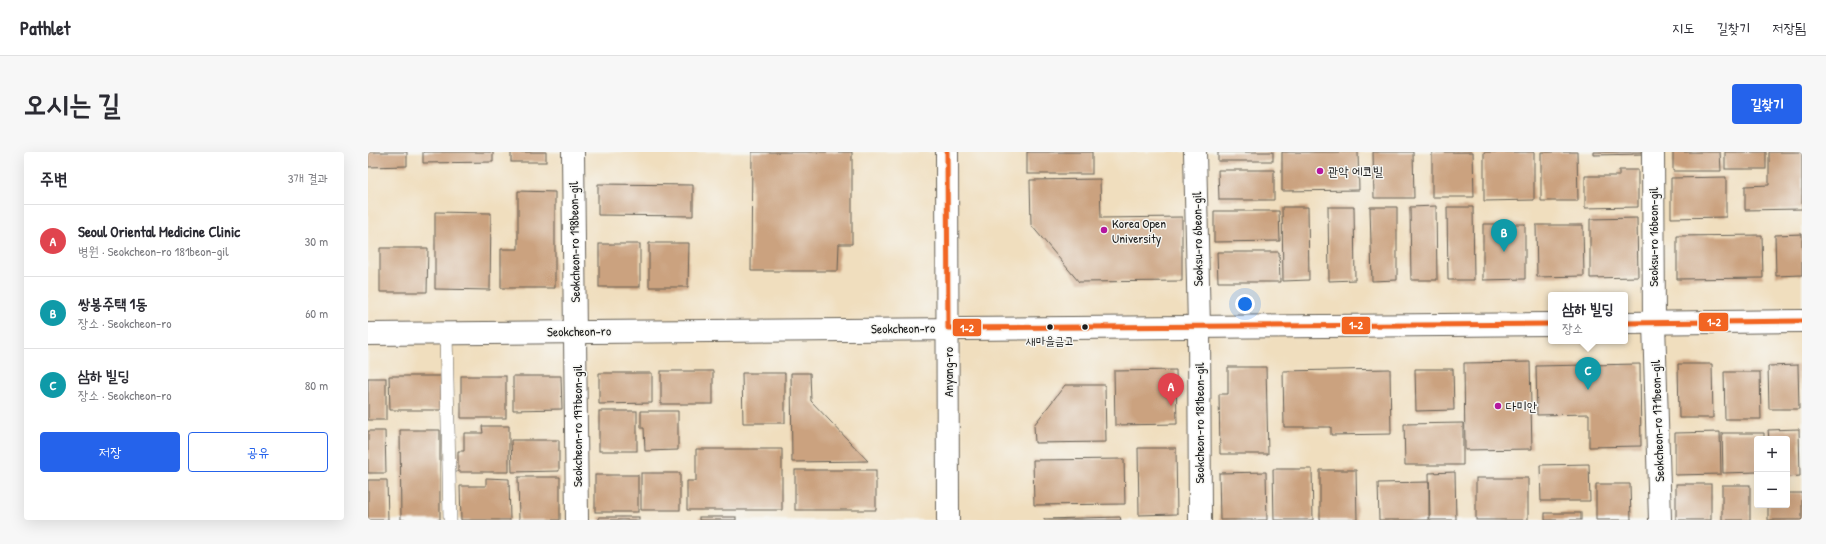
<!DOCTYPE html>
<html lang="ko">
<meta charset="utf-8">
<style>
body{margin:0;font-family:"Patrick Hand","Poor Story",sans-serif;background:#f7f7f7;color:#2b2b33}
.controls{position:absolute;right:12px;bottom:12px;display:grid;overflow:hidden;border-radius:4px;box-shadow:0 4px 16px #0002}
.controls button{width:36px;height:36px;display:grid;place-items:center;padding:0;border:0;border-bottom:1px solid #e1e1e2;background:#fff;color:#2b2b33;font:20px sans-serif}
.you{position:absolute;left:877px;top:152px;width:14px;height:14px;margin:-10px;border:3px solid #fff;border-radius:50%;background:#1a73e8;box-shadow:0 0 0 6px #1a73e833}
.badge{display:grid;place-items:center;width:26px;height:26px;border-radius:50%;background:#2563eb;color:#fff;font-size:13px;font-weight:700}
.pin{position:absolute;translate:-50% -33px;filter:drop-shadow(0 1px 2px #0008)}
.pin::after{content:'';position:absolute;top:21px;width:14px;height:12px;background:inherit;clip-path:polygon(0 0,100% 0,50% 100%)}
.popup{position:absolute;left:1180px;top:140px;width:80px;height:52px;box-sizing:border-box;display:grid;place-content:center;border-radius:4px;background:#fff;filter:drop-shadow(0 1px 3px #0005);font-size:13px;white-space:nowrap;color:#7c7c81}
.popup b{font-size:15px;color:#2b2b33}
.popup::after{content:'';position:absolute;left:50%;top:100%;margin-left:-8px;border:8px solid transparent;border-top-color:#fff}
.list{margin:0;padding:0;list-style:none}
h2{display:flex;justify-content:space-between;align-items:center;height:52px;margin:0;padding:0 16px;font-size:17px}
h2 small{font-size:13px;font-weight:400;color:#7c7c81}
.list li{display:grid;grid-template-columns:26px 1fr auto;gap:12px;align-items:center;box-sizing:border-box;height:72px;padding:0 16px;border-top:1px solid #e1e1e2}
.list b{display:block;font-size:15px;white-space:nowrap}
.list p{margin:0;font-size:13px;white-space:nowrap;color:#7c7c81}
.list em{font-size:13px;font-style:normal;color:#7c7c81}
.actions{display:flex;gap:8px;padding:12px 16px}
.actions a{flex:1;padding:9px 0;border:1px solid #2563eb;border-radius:4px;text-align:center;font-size:14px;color:#2563eb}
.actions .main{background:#2563eb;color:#fff}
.map{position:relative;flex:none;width:1434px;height:368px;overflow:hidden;border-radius:4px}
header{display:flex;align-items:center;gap:24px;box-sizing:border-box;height:56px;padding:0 20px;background:#fff;border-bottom:1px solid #e1e1e2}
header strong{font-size:19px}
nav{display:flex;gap:22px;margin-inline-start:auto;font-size:14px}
.intro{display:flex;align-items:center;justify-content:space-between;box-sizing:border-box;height:96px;padding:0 24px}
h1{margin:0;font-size:28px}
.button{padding:10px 18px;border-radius:4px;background:#2563eb;color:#fff;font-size:14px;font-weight:700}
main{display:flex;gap:24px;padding:0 24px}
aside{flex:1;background:#fff;border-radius:4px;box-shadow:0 4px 16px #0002}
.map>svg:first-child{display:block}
.building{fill:#cba27f}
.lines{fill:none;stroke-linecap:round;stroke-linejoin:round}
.service-casing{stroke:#666055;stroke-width:14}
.minor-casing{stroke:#666055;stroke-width:24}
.tertiary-casing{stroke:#666055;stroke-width:24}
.service{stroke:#fff;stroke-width:13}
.minor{stroke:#fff;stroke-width:22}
.tertiary{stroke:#fff;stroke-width:22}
.bus-1-casing{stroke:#f6f6f2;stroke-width:8}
.bus-1{stroke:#f26522;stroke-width:5}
.poi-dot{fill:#b5179e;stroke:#f6f6f2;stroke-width:1.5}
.bus-dot{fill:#1c1c1c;stroke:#f6f6f2;stroke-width:1.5}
.labels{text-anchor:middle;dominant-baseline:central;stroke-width:3;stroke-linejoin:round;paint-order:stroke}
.bus-label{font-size:12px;fill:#1c1c1c;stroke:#f6f6f2}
.poi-label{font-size:13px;fill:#1c1c1c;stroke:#f6f6f2;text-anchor:start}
.street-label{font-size:13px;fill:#1c1c1c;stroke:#f6f6f2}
.line-badge{stroke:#f6f6f2;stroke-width:1.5}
.badge-label{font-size:11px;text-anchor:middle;font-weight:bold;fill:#fff}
</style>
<header>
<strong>Pathlet</strong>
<nav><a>지도</a><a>길찾기</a><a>저장됨</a></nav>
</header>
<div class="intro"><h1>오시는 길</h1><a class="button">길찾기</a></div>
<main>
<aside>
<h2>주변<small>3개 결과</small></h2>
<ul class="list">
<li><span class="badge" style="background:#e0444e">A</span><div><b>Seoul Oriental Medicine Clinic</b><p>병원 · Seokcheon-ro 181beon-gil</p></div><em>30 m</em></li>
<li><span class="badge" style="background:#0f9aa8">B</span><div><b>쌍봉주택 1동</b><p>장소 · Seokcheon-ro</p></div><em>60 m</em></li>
<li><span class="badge" style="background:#0f9aa8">C</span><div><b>삼하 빌딩</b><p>장소 · Seokcheon-ro</p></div><em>80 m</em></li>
</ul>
<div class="actions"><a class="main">저장</a><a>공유</a></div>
</aside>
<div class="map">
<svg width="1434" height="368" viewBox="0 0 1434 368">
<rect width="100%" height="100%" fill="#f6f6f2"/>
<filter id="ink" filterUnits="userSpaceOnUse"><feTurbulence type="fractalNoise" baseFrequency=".025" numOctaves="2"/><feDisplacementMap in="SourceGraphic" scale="8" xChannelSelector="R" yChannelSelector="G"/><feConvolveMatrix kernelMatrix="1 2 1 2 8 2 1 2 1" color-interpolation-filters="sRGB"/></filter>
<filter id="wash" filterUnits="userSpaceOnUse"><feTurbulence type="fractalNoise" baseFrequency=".012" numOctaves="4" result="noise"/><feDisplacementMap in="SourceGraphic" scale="16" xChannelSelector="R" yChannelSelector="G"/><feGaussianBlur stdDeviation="0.9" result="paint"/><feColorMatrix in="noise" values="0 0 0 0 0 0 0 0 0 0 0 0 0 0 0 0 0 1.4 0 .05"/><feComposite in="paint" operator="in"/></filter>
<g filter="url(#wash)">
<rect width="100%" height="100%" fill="#f0debe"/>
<g id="blocks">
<!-- building -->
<g class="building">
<path d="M0 0H39V14L0 15Z"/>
<path d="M55 0H125V10L55 11Z"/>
<rect x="143" y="0" width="35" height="10"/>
<path d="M384 0H484V92H471L470 119H383Z"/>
<rect x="659" y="0" width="65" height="22"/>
<rect x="850" y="0" width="55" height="9"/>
<path d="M914 0H990L991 38 914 39Z"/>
<path d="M1005 0H1045L1046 46H1006Z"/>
<path d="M1064 0H1105L1106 45H1064Z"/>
<path d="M1116 0H1166V48L1116 49Z"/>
<path d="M1173 0H1209L1210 49H1173Z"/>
<path d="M1226 0H1273L1274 2 1226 3Z"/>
<path d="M1305 0H1352L1353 19H1305Z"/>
<rect x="1357" y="0" width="41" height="17"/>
<path d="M1401 0H1434V57L1377 58V34L1401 33Z"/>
<path d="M850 18H906V48H851Z"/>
<path d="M1251 18H1270V55L1217 56V24H1251Z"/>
<path d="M1358 25V65L1303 66V26Z"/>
<path d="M732 27 733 66 814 65V129L711 130 663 73 662 28Z"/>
<path d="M230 32 325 33V64L230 63Z"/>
<path d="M150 39 187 40V136H133V97H150Z"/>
<path d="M1068 54 1069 128H1043L1042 55Z"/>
<path d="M914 55H940L941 128 915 129Z"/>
<path d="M960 55H986L987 128 961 129Z"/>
<path d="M1002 55H1029V128L1004 129Z"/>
<path d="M1079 55H1105L1106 128H1080Z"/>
<path d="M846 59H911L912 89 846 90Z"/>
<path d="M67 60 123 61 122 138 67 137Z"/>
<path d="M1269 66 1270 125 1222 126V67Z"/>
<path d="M1115 72H1157V127L1115 128Z"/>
<path d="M1168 73H1215L1216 124 1169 125Z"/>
<path d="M1434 82V123L1408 124 1407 83Z"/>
<path d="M1394 83 1395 126 1309 127V84Z"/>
<path d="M281 91H321L320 135H281Z"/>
<rect x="231" y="92" width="41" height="43"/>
<path d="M12 96H60L59 140H12Z"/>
<path d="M849 100H911L912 130H850Z"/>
<path d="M1162 210 1164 297 1097 298 1096 211Z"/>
<path d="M1272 212 1273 294 1221 295V262L1169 263 1168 214Z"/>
<path d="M1310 212H1344L1345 266H1311Z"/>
<path d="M1430 213 1431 257H1401L1400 214Z"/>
<path d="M860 215H898L900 302H852L851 242H860Z"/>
<path d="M1022 217 1023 282 963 283V275H916L915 219Z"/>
<path d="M1047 217H1085L1086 258 1048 259Z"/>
<path d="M808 218 809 272 747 273 746 219Z"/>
<rect x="293" y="219" width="52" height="33"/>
<path d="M1356 220H1392L1393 267H1357Z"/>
<path d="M231 221H284V251L231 252Z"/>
<path d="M374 221H417V271H375Z"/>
<path d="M423 221H442L443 249 500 309 424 310Z"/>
<path d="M21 224H73L74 258H22Z"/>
<rect x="93" y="224" width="45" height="42"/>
<path d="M145 224H193L194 257 145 258Z"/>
<rect x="0" y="226" width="18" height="42"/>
<path d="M697 233H737L738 290 667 291 666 273Z"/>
<rect x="231" y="259" width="38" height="40"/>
<path d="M273 259H310V298L277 299 276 276H273Z"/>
<path d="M1095 271V313H1037L1036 272Z"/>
<path d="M114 274H141V320H90V299H96V281H115Z"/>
<path d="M1431 277 1432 324 1419 325V287H1401L1400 278Z"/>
<path d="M32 278H72V368H33Z"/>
<path d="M0 279H17L18 321H0Z"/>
<path d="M1352 280 1353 322 1307 323V281Z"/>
<path d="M1354 281H1396V287H1389V320L1355 321Z"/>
<path d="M143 288H191V319L144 320Z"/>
<path d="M770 296H808L809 362 771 363Z"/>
<path d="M328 297H414V358H319V329H328Z"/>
<path d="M756 307 757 352 666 353 665 308Z"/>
<path d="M1221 312 1222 349H1173L1172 313Z"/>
<path d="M905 317H944L945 368H906Z"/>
<rect x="427" y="318" width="81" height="40"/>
<path d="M952 318H988L989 368H952Z"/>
<path d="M898 320 899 368H852L851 321Z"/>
<path d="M1087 320 1088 368H1062L1061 321Z"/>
<rect x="273" y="321" width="39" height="37"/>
<rect x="227" y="323" width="43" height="37"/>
<path d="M150 325H192V368H151Z"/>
<path d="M118 326 141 327 142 368H93L92 334H118Z"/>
<rect x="1108" y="326" width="52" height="42"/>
<path d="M0 328H19L20 368H0Z"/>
<path d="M1061 330V368H1011L1010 331Z"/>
<path d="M1228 332H1262L1263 368H1228Z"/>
<rect x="1308" y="332" width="35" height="36"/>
<rect x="1354" y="333" width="28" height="35"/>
<path d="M1419 341H1434V368H1400V353H1419Z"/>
<rect x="1177" y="361" width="36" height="7"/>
<rect x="231" y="365" width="40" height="3"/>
<rect x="331" y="365" width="37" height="3"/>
<path d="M752 365 753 368H676V367Z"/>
</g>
</g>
</g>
<g filter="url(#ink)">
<use href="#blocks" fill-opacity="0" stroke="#666055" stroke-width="1"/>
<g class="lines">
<defs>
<path id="service" d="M78 181 82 368"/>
<g id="minor">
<path d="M205 0 209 368"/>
<path d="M827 0 831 175 832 368"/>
<path d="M1285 0 1286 171 1292 368"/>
</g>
<g id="tertiary">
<path d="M579 0 580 368"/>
<path d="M1257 171 1434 169"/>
<path d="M0 182 1183 172"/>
</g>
</defs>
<!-- service casing -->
<use href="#service" class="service-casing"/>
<!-- minor casing -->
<use href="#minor" class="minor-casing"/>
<!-- tertiary casing -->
<use href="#tertiary" class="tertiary-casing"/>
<!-- service -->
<use href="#service" class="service"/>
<!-- minor -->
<use href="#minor" class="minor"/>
<!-- tertiary -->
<use href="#tertiary" class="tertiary"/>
<defs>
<g id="bus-1">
<path d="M579 0 580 176 1183 172"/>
<path d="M1257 171 1434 169"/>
</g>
</defs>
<!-- bus-1 casing -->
<use href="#bus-1" class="bus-1-casing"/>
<!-- bus-1 -->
<use href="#bus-1" class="bus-1"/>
</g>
</g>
<!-- markers -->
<g class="poi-dot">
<circle cx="952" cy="19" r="4"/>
<circle cx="736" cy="78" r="4"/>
<circle cx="1130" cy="254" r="4"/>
</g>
<g class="bus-dot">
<circle cx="682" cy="175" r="3.5"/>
<circle cx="717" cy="175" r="3.5"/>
</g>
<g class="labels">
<!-- bus labels -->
<g class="bus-label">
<text x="682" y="188">새마을금고</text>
</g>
<!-- poi labels -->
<g class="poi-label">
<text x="960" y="19">관악 에코빌</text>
<text x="744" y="71">Korea Open<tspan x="744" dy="15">University</tspan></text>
<text x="1138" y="254">다미안</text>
</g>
<!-- street labels -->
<g class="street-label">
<text transform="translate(1285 85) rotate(-90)">Seoksu-ro 16beon-gil</text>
<text transform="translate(829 87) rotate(-91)">Seoksu-ro 6beon-gil</text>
<text transform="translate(206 90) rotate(-91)">Seokcheon-ro 198beon-gil</text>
<text transform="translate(535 176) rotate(-1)">Seokcheon-ro</text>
<text transform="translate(211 179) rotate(-1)">Seokcheon-ro</text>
<text transform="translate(580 220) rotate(-90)">Anyang-ro</text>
<text transform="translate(1289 269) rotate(-92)">Seokcheon-ro 171beon-gil</text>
<text transform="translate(831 271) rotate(-90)">Seokcheon-ro 181beon-gil</text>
<text transform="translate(209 274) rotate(-90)">Seokcheon-ro 197beon-gil</text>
</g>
</g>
<g class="line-badge">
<rect x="1330" y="160" width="31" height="20" rx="4" fill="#f26522"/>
<rect x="973" y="164" width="30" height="19" rx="4" fill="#f26522"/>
<rect x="584" y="166" width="30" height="19" rx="4" fill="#f26522"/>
</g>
<g class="badge-label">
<text x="1346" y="174">1-2</text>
<text x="988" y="177">1-2</text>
<text x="599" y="180">1-2</text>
</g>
</svg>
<div class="controls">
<button>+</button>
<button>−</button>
</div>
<div class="you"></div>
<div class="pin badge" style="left:803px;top:254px;background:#e0444e">A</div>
<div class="pin badge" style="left:1136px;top:100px;background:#0f9aa8">B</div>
<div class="pin badge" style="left:1220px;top:238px;background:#0f9aa8">C</div>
<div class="popup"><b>삼하 빌딩</b>장소</div>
</div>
</main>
